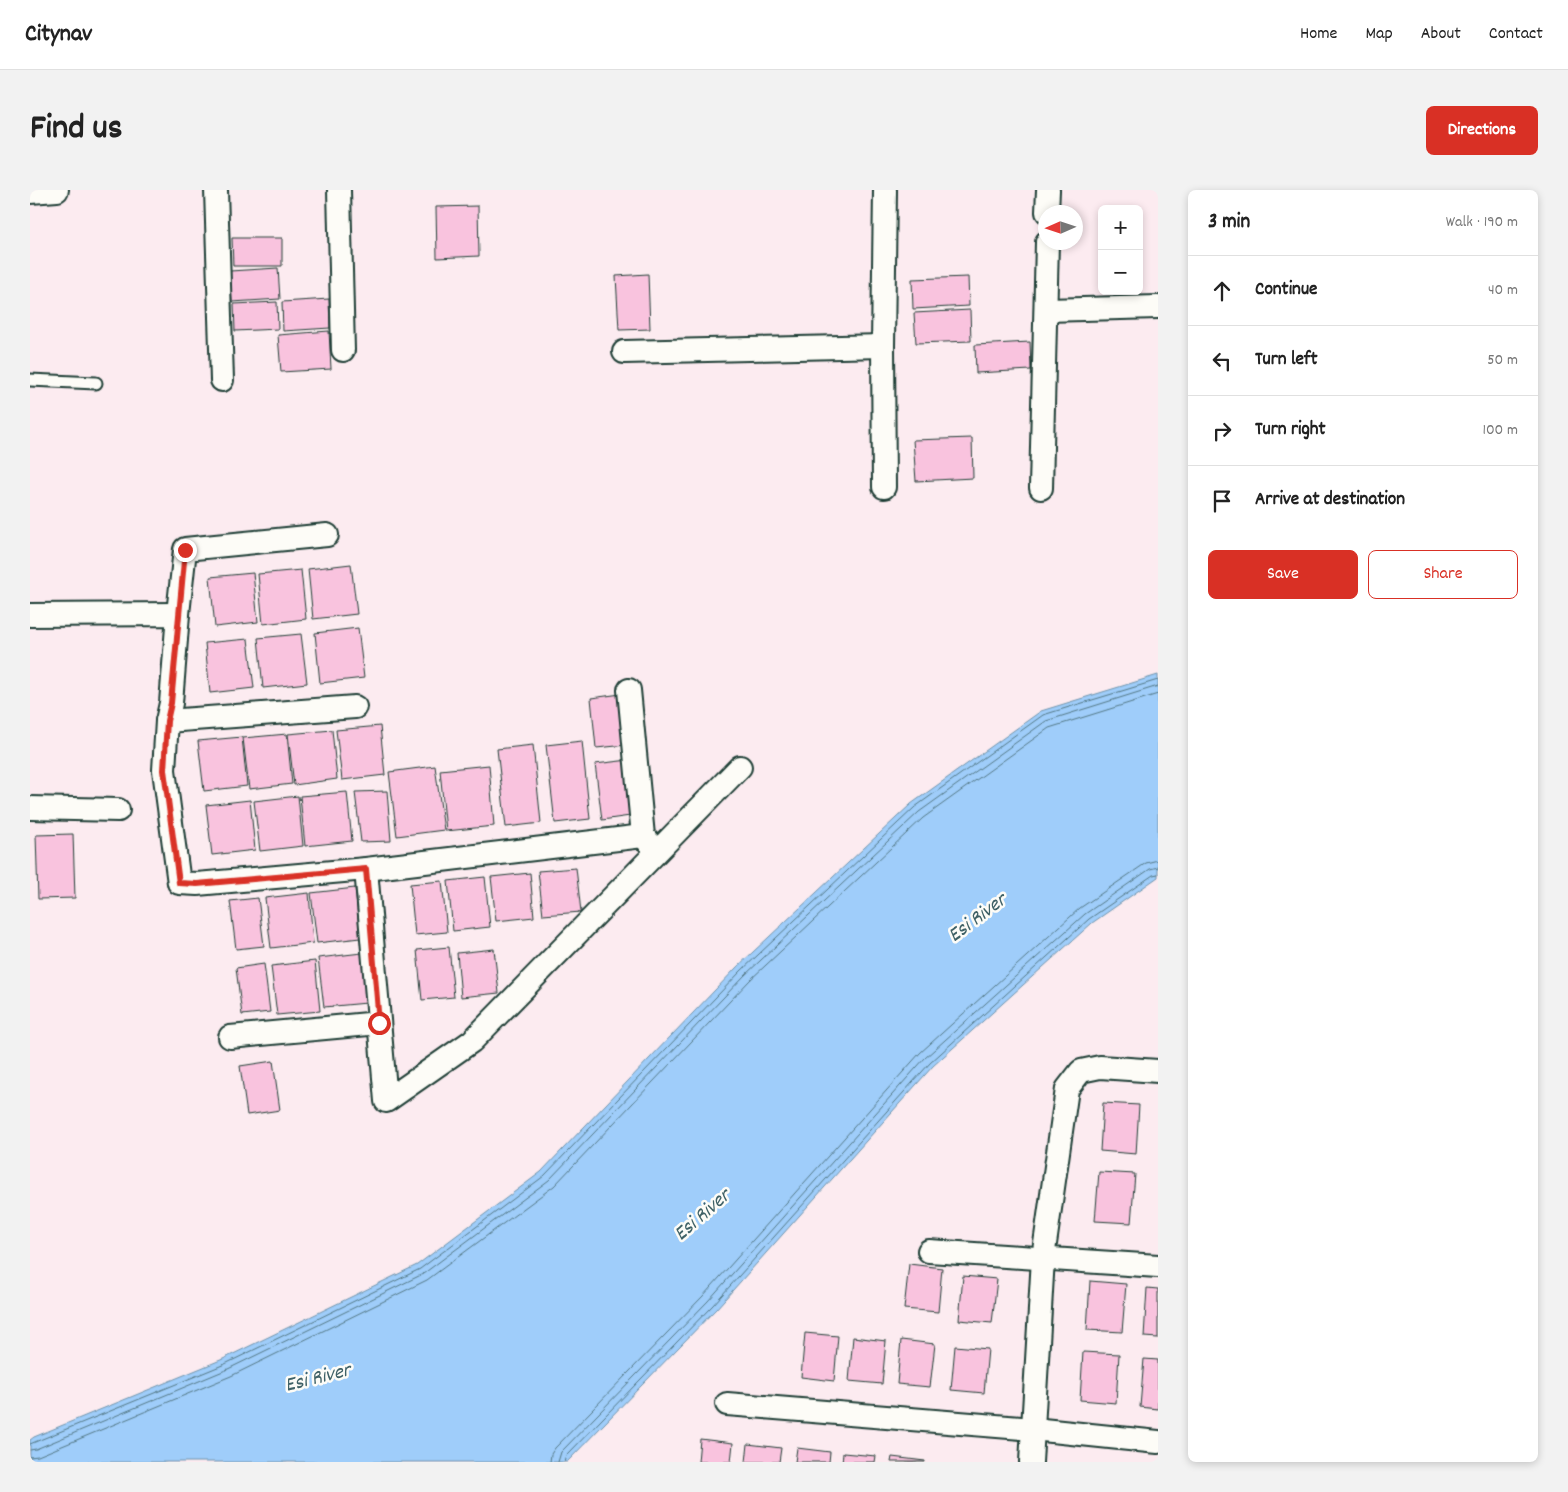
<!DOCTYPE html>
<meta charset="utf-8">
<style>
body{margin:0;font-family:Dekko,sans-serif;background:#f2f2f2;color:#222}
.controls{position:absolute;right:15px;top:15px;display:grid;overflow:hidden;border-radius:8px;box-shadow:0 2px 8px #0003}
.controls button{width:45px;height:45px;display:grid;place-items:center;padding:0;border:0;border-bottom:1px solid #e0e0e0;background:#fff;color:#222;font:25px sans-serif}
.compass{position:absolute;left:1008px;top:15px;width:45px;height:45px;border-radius:50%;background:#fff;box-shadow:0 2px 8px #0003;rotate:267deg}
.stop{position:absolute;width:15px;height:15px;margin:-11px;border:4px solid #d93025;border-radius:50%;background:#fff}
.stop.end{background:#d93025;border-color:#fff;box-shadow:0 1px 5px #0008}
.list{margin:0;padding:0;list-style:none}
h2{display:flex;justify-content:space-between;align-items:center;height:65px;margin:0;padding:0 20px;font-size:21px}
h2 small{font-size:16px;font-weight:400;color:#767676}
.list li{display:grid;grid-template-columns:32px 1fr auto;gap:15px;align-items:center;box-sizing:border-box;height:70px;padding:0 20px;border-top:1px solid #e0e0e0}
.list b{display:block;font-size:19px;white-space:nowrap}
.list em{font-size:16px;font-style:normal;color:#767676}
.actions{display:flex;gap:10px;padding:15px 20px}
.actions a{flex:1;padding:11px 0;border:1px solid #d93025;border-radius:8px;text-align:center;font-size:18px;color:#d93025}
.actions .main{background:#d93025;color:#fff}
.icon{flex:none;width:28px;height:28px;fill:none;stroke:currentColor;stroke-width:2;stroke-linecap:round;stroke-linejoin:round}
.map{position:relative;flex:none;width:1128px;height:1272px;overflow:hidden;border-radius:8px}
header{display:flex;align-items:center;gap:30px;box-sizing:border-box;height:70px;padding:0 25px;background:#fff;border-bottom:1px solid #e0e0e0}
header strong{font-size:24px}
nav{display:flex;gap:28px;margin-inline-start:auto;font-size:18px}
.intro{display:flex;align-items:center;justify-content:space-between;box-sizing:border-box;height:120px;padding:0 30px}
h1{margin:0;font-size:35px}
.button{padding:12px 22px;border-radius:8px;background:#d93025;color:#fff;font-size:18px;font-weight:700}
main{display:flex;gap:30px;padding:0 30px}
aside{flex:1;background:#fff;border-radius:8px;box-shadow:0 2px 8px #0003}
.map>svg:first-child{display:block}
.water{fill:#9fcdfa;stroke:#6c93ab}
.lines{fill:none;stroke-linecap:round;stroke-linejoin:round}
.shore{stroke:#527783;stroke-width:1}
.building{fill:#f9c3de;stroke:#1f3d34}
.service-casing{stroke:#1f3d34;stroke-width:15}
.minor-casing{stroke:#1f3d34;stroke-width:26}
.service{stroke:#fdfcf7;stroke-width:11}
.minor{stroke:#fdfcf7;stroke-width:22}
.route{stroke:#d93025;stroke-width:6}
.labels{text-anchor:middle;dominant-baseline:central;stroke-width:5;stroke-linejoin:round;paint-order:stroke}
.water-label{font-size:21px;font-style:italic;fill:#3f6166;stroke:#fdfcf7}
</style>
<header>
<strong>Citynav</strong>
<nav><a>Home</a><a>Map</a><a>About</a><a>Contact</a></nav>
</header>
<div class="intro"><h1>Find us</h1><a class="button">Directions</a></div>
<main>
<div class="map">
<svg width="1128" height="1272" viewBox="0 0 1128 1272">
<rect width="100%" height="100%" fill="#fcebf0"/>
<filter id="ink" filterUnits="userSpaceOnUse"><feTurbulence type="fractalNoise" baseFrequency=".02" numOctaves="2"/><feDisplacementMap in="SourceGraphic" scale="10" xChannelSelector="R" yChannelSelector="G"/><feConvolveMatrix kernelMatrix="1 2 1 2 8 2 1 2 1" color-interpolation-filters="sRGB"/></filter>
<g filter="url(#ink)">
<!-- water -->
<path class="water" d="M1128 485V687L1062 733 903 876 686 1119 537 1272H0V1250L4 1247 193 1169 387 1075 511 982 707 777 881 614 1011 521Z"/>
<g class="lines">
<!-- shore -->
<g class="shore">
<path d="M0 1254 195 1174 390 1079 514 986 711 781 885 617 1013 525 1128 490"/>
<path d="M0 1260 6 1259 198 1179 393 1084 519 990 715 785 889 622 1016 531 1128 496"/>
<path d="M0 1267 8 1266 201 1186 397 1090 524 996 720 790 893 628 1019 538 1128 504"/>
<path d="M520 1272 521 1264 525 1258 673 1106 890 863 1050 718 1116 673 1128 670"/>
<path d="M528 1272 531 1262 678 1111 895 868 1055 724 1120 679 1128 677"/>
<path d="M534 1272 536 1266 683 1115 900 873 1059 729 1123 685 1128 684"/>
</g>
</g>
<!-- building -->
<g class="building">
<path d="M448 16 449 66 407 68 406 17Z"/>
<path d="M202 48H252V76H203Z"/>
<path d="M248 78 250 109 202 112 200 81Z"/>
<path d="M618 84 620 139 589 140 586 86Z"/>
<path d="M938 87 939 116 883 119 882 89Z"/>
<path d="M299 109 300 138 253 141 252 112Z"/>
<path d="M247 112 248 139 205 141 204 114Z"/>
<path d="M940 120 941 151 886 153 884 123Z"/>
<path d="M299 141 301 179 251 182 248 145Z"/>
<path d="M1000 152 1001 180 946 183 945 155Z"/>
<path d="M942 248 943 288 886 291 883 250Z"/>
<path d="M321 374 327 424 283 429 278 379Z"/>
<path d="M271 380 276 429 233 434 228 384Z"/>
<path d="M223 383 228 432 185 437 180 387Z"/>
<path d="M328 438 334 488 290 493 285 443Z"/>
<path d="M271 444 277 493 233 498 228 448Z"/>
<path d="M218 449 224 498 180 503 175 453Z"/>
<path d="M591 504 597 555 566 558 561 508Z"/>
<path d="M350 536 355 585 312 590 306 540Z"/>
<path d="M302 540 307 589 264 595 258 544Z"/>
<path d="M257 544 262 594 219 599 213 548Z"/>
<path d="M212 547 217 596 174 601 168 551Z"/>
<path d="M552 551 560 629 525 633 516 555Z"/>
<path d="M503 555 511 633 476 637 467 559Z"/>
<path d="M599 570 607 625 572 630 565 574Z"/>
<path d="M459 575 464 636 416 641 410 580Z"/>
<path d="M405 576 414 640 367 646 359 582Z"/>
<path d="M357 601 361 651 331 652 325 602Z"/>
<path d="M317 602 322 651 275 656 270 606Z"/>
<path d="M268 606 273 656 230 661 224 611Z"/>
<path d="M220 610 225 660 182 665 176 615Z"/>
<path d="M43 644 45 708 8 709 6 645Z"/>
<path d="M546 678 551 722 513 725 508 681Z"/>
<path d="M500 683 504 727 466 731 461 687Z"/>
<path d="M455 687 460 737 423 741 418 691Z"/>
<path d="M412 691 417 742 385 745 380 694Z"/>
<path d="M325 698 330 748 287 753 281 703Z"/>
<path d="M279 703 283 753 241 758 235 708Z"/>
<path d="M228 708 234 756 206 759 200 711Z"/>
<path d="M419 757 424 807 392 810 387 760Z"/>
<path d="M464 759 469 803 431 807 427 763Z"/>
<path d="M332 763 337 813 294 817 288 768Z"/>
<path d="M285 771 290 821 247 825 241 776Z"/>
<path d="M234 774 240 822 212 825 206 778Z"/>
<path d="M243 871 250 920 217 925 210 876Z"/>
<path d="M1073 913 1109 915 1106 964 1070 961Z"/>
<path d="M1069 982 1105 984 1101 1033 1065 1031Z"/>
<path d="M879 1074 912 1078 908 1122 874 1119Z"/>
<path d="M933 1086 967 1089 962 1133 929 1130Z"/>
<path d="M1060 1091 1096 1094 1092 1142 1057 1140Z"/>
<path d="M1117 1098 1128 1099V1148L1114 1147Z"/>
<path d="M775 1143 808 1146 804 1191 771 1187Z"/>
<path d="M823 1147 856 1151 852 1194 819 1191Z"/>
<path d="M871 1150 905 1154 900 1197 867 1194Z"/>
<path d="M925 1156 958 1159 954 1203 921 1200Z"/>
<path d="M1053 1162 1089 1164 1086 1213 1050 1210Z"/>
<path d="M1114 1169 1128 1170V1219L1110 1217Z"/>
<path d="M670 1249 703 1253 701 1272H668Z"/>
<path d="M718 1254 751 1258 749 1272H716Z"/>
<path d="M767 1258 800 1262 799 1272H765Z"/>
<path d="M813 1263 846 1266 845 1272H812Z"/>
<path d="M862 1267 895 1271V1272H861Z"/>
</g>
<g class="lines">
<defs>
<path id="service" d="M0 190 66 193"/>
<g id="minor">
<path d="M186 0 192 190"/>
<path d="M309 0 313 160"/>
<path d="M0 2 27 0"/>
<path d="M1017 22 1018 0"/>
<path d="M1016 120 1128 117"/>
<path d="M594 162 853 156"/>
<path d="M854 297 853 156 855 0"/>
<path d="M1011 298 1017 52"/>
<path d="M148 424 155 359 297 345"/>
<path d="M0 425 148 424 141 513 137 531 134 580 149 693 167 694 336 679 613 646"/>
<path d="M599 500 613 646 623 657"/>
<path d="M137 531 325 517"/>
<path d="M0 618 88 620"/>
<path d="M336 679 356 911 442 851 710 577"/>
<path d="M200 847 349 833"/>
<path d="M899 1061 1128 1076"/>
<path d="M697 1214 1003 1239 1128 1252"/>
<path d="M1001 1272 1013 1068 1037 899 1051 881 1070 877 1128 881"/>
</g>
</defs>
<!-- service casing -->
<use href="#service" class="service-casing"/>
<!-- minor casing -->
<use href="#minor" class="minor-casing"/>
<!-- service -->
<use href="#service" class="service"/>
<!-- minor -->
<use href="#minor" class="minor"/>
</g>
</g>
<g class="lines" filter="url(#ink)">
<!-- route -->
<path class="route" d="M155 360 141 513 137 531 134 580 149 693 167 694 336 679 349 833"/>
</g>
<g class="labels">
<!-- water labels -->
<g class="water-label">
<text transform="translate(948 729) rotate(-37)">Esi River</text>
<text transform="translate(673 1026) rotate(-41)">Esi River</text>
<text transform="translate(288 1189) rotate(-14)">Esi River</text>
</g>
</g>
</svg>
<div class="controls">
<button>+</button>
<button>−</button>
</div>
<svg class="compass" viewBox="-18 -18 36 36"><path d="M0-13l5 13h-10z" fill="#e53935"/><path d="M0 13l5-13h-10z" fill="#767676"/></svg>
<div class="stop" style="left:349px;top:833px"></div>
<div class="stop end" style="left:155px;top:360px"></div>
</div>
<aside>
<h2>3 min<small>Walk · 190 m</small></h2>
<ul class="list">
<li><svg class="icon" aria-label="ahead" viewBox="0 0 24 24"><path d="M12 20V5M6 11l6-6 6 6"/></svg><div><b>Continue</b></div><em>40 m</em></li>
<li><svg class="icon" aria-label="left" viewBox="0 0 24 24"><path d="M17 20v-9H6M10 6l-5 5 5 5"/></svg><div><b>Turn left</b></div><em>50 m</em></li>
<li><svg class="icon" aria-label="right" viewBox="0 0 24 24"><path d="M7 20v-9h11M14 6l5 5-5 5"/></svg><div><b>Turn right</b></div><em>100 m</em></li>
<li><svg class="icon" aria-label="arrive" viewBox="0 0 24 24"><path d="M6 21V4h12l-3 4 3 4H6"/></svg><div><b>Arrive at destination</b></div></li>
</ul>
<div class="actions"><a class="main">Save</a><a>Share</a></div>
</aside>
</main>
